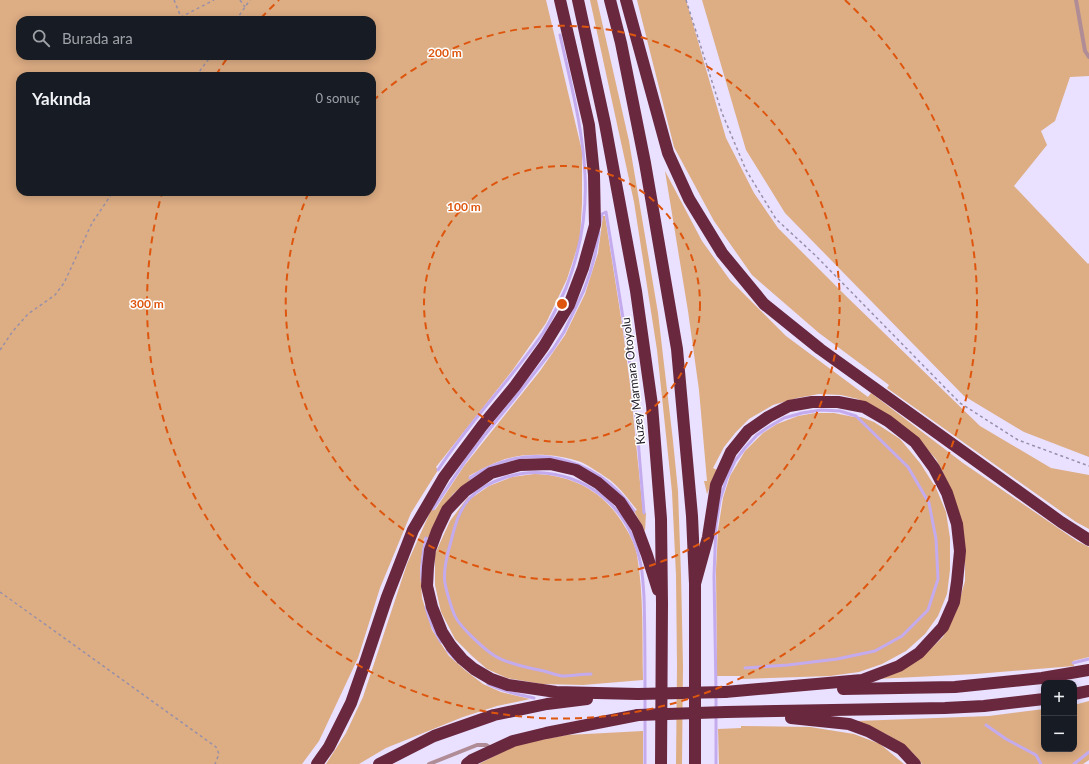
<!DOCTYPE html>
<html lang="tr">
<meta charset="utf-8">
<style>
body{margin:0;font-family:Lato,sans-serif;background:#20242c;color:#f1f3f6}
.controls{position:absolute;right:12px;bottom:12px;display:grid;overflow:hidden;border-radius:8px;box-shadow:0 2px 10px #0003}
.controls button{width:36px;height:36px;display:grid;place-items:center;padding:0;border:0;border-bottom:1px solid #363941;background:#171b24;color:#f1f3f6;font:20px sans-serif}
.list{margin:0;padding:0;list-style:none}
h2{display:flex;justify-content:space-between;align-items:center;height:52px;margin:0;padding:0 16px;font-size:17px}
h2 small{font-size:13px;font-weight:400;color:#9ea1a6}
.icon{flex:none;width:22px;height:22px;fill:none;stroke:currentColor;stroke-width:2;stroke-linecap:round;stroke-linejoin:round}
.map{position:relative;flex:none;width:1089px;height:764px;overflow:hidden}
.search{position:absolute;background:#171b24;box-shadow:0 2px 10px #0003;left:16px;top:16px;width:360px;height:44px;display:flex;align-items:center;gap:10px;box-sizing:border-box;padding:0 14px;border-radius:12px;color:#9ea1a6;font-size:15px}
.panel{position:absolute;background:#171b24;box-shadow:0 2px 10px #0003;left:16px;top:72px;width:360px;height:124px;border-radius:12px}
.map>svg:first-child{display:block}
.green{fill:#ddad84;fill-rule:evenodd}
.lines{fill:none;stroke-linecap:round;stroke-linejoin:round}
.stream{stroke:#c3abee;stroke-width:3}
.path{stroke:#9890a8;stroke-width:1.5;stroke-dasharray:3 3;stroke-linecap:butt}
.lane{stroke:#b08d96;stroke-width:4}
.highway{stroke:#6a283f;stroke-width:12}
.highway-bridge{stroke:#6a283f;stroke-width:12}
.ring{fill:none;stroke:#de560e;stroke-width:2;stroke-dasharray:7 5}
.labels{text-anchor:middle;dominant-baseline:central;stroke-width:3;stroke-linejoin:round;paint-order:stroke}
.street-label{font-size:12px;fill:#26212f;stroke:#fff}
.centre{fill:#de560e;stroke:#fff;stroke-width:2}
.ring-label{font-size:12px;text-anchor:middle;font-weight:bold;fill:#de560e;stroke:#fff;stroke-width:3;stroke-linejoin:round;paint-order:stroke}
</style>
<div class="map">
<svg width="1089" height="764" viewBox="0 0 1089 764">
<rect width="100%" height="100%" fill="#eae0ff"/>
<!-- green -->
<g class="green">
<path d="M0 0H546L582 151V203L580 239 567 279 546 323 512 371 436 467 438 470 411 513 380 588 358 658 319 741 302 764H0ZM20 20H372V56H20ZM20 76H372V192H20Z"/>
<path d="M590 0H597L629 141 658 313 673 441 678 491 681 575 683 666 682 764H676L677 665 676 575 672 492 657 350 634 202Z"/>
<path d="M637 0H686L726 138 754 193 778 228 847 297 980 426 1051 468 1089 475V529L1076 522 887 388 889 385 819 333 752 275 714 221 674 147Z"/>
<path d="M702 0H1089V76L1070 77 1055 121 1041 131 1047 145 1014 186 1088 264 1089 263V457L1024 432 964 396 785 213 746 150Z"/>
<path d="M665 171 702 241 730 280 786 336 868 397 871 393 963 463 1077 541 1089 547V657L1073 661 1074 666 976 674 875 679 921 658 943 637 956 612 965 581V546L946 479 936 459 918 439 858 399 841 395 819 394 797 398 773 405 749 419 736 432 724 447 713 468 717 470 707 494 704 481H707L699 390 688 311Z"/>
<path d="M603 216H605L622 324 630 384 643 512 646 513 645 531 634 511 637 510C629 500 620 488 610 480 604 476 588 465 581 462 559 454 528 452 505 459 494 463 479 470 469 476L471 479 453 494 439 514 428 538H424L420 570 422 598 432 630 449 656 466 671 483 684 501 692 530 699 497 706 463 717 386 748 359 764H326L346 733 363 697 407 564 432 508 435 510 464 466 540 371 565 335 585 294 598 253Z"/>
<path d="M815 413H834L854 417H861L874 422 900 439 920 463 936 488 946 512 950 538V570L947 594 938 616 925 634 906 651 882 664 859 672 830 676 741 679 740 676H717L716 570 718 530 723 498 730 476 745 451 763 433 777 424 798 416Z"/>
<path d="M534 474C574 475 605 492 625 527 630 535 635 545 637 555 644 596 642 639 643 680L583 685 542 684 507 678 487 669 472 656 455 639 441 612 435 585V554L450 521 468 497 470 499 489 486 512 477Z"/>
<path d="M1089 701V760L1083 764H922C906 741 881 731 857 721L989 716 1044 709V749H1074V705Z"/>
<path d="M741 726 810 727 854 734 880 744 904 764H719L718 729 741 728Z"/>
<path d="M643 731V764H479L518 744 567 735Z"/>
</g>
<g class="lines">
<!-- stream -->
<g class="stream">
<path d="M600 224 602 214 606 212 628 349 637 427 644 513"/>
<path d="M438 470C469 422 510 381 543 333 552 319 559 303 566 288 580 252 587 214 585 175 583 128 570 81 560 35"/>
<path d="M470 478C526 439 597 455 634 511"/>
<path d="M433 509 466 460 484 436 515 398 553 349 564 332 584 290 590 273 595 255 599 232"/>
<path d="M422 580C421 566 423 552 426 538"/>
<path d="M426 607C429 620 434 631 441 642"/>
<path d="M447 650 455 659"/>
<path d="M1073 663 1089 659"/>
<path d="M591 674C582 674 571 676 562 676 556 675 550 673 544 671 529 668 508 664 495 656 485 650 460 627 455 616 452 610 446 590 445 583 443 573 447 554 450 545 454 530 458 511 469 499 486 480 521 470 545 473 595 478 630 513 640 561 643 573 643 585 644 596 645 628 645 660 645 691"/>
<path d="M488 684C502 691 519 695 534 698"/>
<path d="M716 690 714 576 716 525 720 500 727 478 735 461 745 448 757 435 767 428 784 418 802 413 821 410 840 411 856 416 908 467 929 503 936 539 938 579 928 610 902 636 875 651 837 659 788 665 745 668"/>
<path d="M716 695V710"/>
<path d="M645 697V711"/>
<path d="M986 725 1006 739 1036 755 1041 764"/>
<path d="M645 764V717"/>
<path d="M716 764V715"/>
<path d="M1074 764 1089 752"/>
</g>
<!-- path -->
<g class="path">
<path d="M174 0 181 17 214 0"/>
<path d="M240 0 245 7"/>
<path d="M686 0 722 113 746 170 776 219 816 256 960 403 1018 440 1089 466"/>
<path d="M236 20 250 0"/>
<path d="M196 76 211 56"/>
<path d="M0 350 13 331 28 314 55 295 64 283 92 223 113 192"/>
<path d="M0 592 216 747 219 754 215 764"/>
</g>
<!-- lane -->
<g class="lane">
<path d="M1076 0 1085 51 1089 57"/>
<path d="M429 764 477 745H486L492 749"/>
</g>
<!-- highway -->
<g class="highway">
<path d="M578 0 605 124 636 291 652 405 661 519 662 604 661 764"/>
<path d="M610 0 621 43 645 163 677 349 692 516 695 584V764"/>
<path d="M626 0 668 153 689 199 722 253 764 304 820 349 1061 522 1089 540"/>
<path d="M695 584 708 537 716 485 731 452 748 431 768 417 789 406 812 402H838L864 407 888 421 915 442 934 468 947 493 957 524 960 551 957 582 954 602 943 627 919 653 899 666 862 680 725 692"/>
<path d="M843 689 955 687 1042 678 1089 670"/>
<path d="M638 694 556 692 508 685 491 679 474 669 462 659 451 646 442 632 432 607 427 586 428 567 430 550 437 531 447 510 465 491 491 473 520 465 550 464 576 470 598 483 620 502 637 528 647 555 658 590"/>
<path d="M1074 694 1089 691"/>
<path d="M726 712 945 708 984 706 1044 699"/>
<path d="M791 718 849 724 868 731 901 749 915 764"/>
<path d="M317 764 329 747 351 703 365 663 387 597 413 530 444 477 482 426 515 386 544 346 569 305 583 268 595 225 594 175 589 125 560 0"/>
<path d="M379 764 434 736 494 715 547 704 587 699"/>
<path d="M467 764 472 760 513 741 546 733 638 715"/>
</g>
<!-- highway-bridge -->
<g class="highway-bridge">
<path d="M638 694 725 692"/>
<path d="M638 715 726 712"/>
</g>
</g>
<!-- distance rings -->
<g class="ring">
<circle cx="562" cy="304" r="138"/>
<path d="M373 101A277 277 0 1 1 308 194"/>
<path d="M216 75A415 415 0 0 1 228 57M261 18A415 415 0 0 1 279 0M845 0A415 415 0 1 1 162 193"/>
</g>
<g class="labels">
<!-- street labels -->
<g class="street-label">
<text transform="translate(633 381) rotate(-97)">Kuzey Marmara Otoyolu</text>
</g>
</g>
<circle cx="562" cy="304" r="6" class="centre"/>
<g class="ring-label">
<text x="445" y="57">200 m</text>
<text x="464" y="211">100 m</text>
<text x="147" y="308">300 m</text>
</g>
</svg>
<div class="controls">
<button>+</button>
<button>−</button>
</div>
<div class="search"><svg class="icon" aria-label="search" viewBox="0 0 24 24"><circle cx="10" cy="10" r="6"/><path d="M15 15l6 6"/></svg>Burada ara</div>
<section class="panel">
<h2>Yakında<small>0 sonuç</small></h2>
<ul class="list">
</ul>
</section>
</div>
